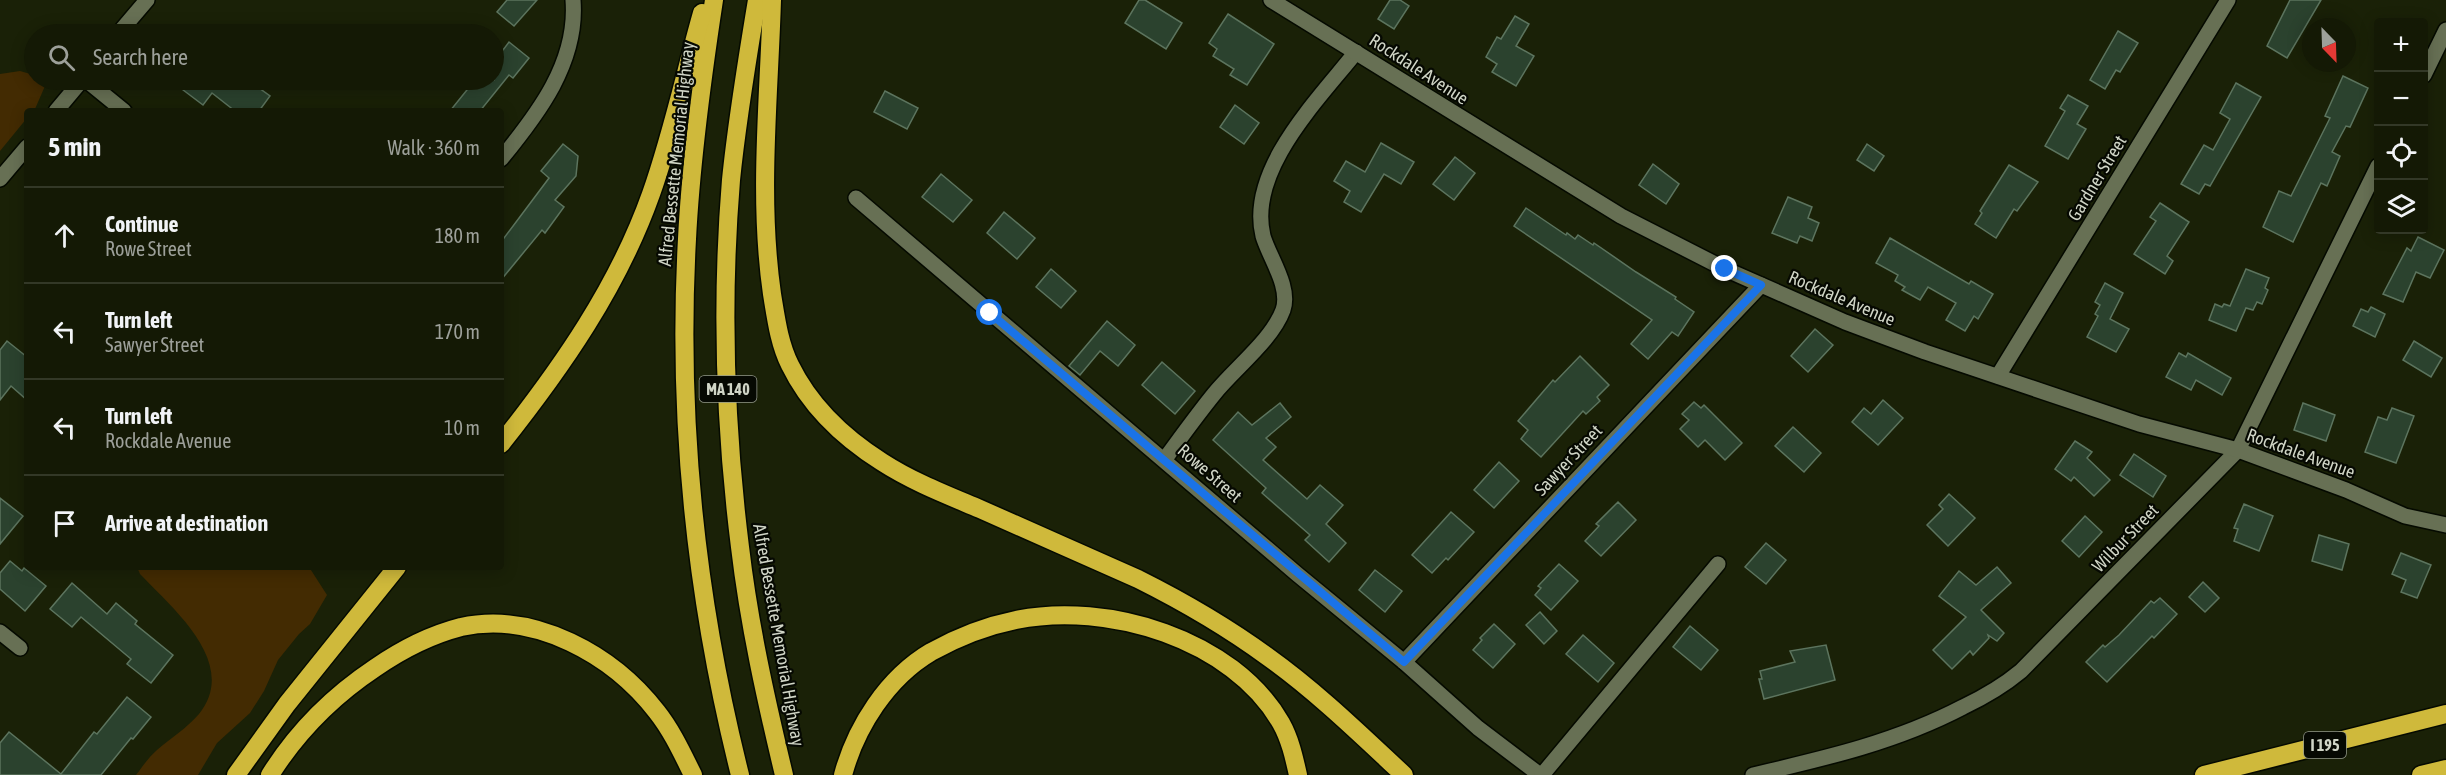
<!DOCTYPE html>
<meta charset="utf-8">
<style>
body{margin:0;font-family:"Asap Condensed",sans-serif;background:#212613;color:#f1f3f6}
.controls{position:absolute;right:18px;top:18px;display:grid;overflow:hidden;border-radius:6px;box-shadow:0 3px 15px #0003}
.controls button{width:54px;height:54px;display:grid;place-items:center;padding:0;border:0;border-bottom:2px solid #333827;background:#141905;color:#f1f3f6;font:30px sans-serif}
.compass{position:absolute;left:2302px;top:18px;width:54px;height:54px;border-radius:50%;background:#141905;box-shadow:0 3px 15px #0003;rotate:157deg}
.stop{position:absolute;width:18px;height:18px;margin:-14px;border:4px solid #1a73e8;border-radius:50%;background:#fff}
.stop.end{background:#1a73e8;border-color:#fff;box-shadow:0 2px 6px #0008}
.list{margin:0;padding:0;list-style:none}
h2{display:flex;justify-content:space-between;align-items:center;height:78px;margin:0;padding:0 24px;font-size:26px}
h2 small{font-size:20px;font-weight:400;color:#9da09a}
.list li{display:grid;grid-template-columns:39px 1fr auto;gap:18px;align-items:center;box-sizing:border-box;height:96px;padding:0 24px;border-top:2px solid #333827}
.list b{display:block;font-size:22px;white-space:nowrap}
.list p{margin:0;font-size:20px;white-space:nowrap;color:#9da09a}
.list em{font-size:20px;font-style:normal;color:#9da09a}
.icon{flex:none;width:33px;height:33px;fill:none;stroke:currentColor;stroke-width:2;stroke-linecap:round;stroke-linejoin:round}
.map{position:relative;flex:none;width:2446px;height:775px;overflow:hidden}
.search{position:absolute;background:#141905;box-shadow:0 3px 15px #0003;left:24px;top:24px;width:480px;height:66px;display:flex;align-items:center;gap:15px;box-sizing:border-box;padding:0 21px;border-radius:33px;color:#9da09a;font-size:22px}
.panel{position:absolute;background:#141905;box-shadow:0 3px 15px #0003;left:24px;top:108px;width:480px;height:462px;border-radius:6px}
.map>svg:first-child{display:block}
.green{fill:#432b02}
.building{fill:#2b422e;stroke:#5c745e;stroke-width:1.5}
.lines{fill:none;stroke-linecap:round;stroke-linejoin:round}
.street-casing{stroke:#050a00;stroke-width:18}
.secondary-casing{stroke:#050a00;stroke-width:18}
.highway-casing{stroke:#050a00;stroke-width:21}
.street{stroke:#677054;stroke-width:15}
.secondary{stroke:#677054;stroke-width:15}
.highway{stroke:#cfb93b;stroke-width:18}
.route{stroke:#1a73e8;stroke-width:8}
.labels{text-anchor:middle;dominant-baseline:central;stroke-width:4.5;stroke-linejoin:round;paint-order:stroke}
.shield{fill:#060902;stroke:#93988b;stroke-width:1.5}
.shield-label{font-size:16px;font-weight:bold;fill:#d0d5c6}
.street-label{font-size:18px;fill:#d0d5c6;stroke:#060902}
</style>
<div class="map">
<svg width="2446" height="775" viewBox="0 0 2446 775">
<rect width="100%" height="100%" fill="#1a2107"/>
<!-- green -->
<g class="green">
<path d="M20 71 34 75V80H42L45 86 35 109 27 111V118L0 151V74Z"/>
<path d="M137 567H309L327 595 310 624 299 634 278 660 264 691 250 713 217 743 198 775H136C142 767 149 757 157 750 171 738 187 728 199 714 240 663 172 608 140 574Z"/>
</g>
<!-- building -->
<g class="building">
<path d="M507 0H537L514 26 497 12Z"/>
<path d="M1139 0H1145L1182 23 1166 49 1125 23Z"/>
<path d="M1390 0H1400L1409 6 1394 29 1378 19Z"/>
<path d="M2290 0H2321L2287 58 2267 46Z"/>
<path d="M1228 14 1274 44 1247 85 1230 75 1234 69 1213 56 1217 49 1209 43Z"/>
<path d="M1515 16 1529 24 1516 46 1534 56 1516 86 1492 72 1497 64 1486 57 1497 37 1501 39Z"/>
<path d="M2118 31 2138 43 2120 72 2116 70 2105 89 2090 80Z"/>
<path d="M509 42 529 58 513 78 509 75 480 111H450L475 80H494V62Z"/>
<path d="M2343 76 2368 88 2350 127 2346 126 2332 152 2340 156 2327 186 2321 183 2293 242 2263 227 2279 191 2291 196 2330 118 2325 116Z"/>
<path d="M170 80H248L270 96 259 111H235L212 93 203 105Z"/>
<path d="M2236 83 2261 97 2210 186 2205 184 2199 194 2181 184 2204 145 2213 150 2230 119 2220 113Z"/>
<path d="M885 91 918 108 907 129 874 112Z"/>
<path d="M2068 95 2088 106 2077 124 2086 129 2068 159 2045 146 2065 111 2060 108Z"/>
<path d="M1235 105 1259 123 1244 144 1220 127Z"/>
<path d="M1381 143 1414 162 1401 184 1384 174 1361 212 1344 202 1350 191 1334 181 1346 161 1365 172Z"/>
<path d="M563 144 578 156 576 176 555 200 564 207 545 233 542 230 501 280V242L549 178 541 171Z"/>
<path d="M1867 144 1884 156 1874 171 1857 160Z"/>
<path d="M1455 157 1475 173 1454 200 1433 184Z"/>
<path d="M1653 164 1679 184 1666 204 1639 185Z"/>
<path d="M2009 165 2038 182 2017 211 2014 209 1996 238 1975 224 1982 213 1980 211Z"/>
<path d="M941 174 972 200 953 222 922 197Z"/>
<path d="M1788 197 1812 207 1808 218 1819 223 1812 241 1800 236 1797 243 1772 233Z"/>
<path d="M2160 203 2189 222 2167 256 2173 261 2165 274 2134 254 2156 221 2150 217Z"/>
<path d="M1526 208 1566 235 1567 233 1575 239 1578 235 1593 245 1594 243 1636 272 1676 297 1675 299 1694 312 1678 336 1672 332 1648 359 1631 344 1652 320 1514 226Z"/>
<path d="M1004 212 1035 238 1017 259 987 233Z"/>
<path d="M2418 237 2444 250 2430 278 2416 272 2403 302 2383 294 2407 248 2411 251Z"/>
<path d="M1890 238 1969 284 1971 281 1993 294 1978 319 1974 316 1965 331 1946 320 1956 303 1928 287 1920 300 1902 290 1905 287 1895 281 1898 275 1876 263Z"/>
<path d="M1051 269 1076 291 1061 308 1036 287Z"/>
<path d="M2246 269 2269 278 2265 288 2268 290 2262 304 2257 302 2253 310 2246 308 2236 331 2209 320 2215 304 2222 307 2224 304 2230 306Z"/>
<path d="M2105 283 2123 293 2110 319 2129 329 2116 352 2087 337 2098 316 2095 314 2100 305 2095 302Z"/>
<path d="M2371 307 2385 314 2375 337 2353 326 2361 309 2368 312Z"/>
<path d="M1107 321 1135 345 1118 366 1100 351 1080 375 1069 366Z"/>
<path d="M1815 329 1833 345 1808 372 1791 356Z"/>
<path d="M7 341 27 357V400L11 386 0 400V350Z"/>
<path d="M2414 341 2442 358 2431 377 2403 360Z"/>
<path d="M2179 353 2186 357 2188 353 2231 378 2222 395 2196 380 2191 390 2166 377Z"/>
<path d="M1580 356 1609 385 1597 397 1600 401 1586 414 1583 411 1541 457 1521 439 1528 430 1518 421 1553 380 1555 382Z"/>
<path d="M1162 362 1195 391 1175 414 1142 385Z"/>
<path d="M1883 400 1903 418 1878 445 1852 422 1864 408 1871 414Z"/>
<path d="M1694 402 1701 408 1704 405 1742 443 1725 460 1705 440 1698 447 1680 429 1689 420 1682 414Z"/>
<path d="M1280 403 1291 417 1266 438 1276 447 1263 460 1307 499 1320 485 1343 505 1326 524 1346 543 1329 562 1305 540 1310 535 1262 493 1266 488 1213 440 1238 412 1252 425Z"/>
<path d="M2303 403 2335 415 2326 441 2294 430Z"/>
<path d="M2392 408 2414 416 2396 463 2365 452 2378 417 2387 420Z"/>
<path d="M1793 427 1821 453 1804 472 1775 446Z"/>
<path d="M2075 441 2092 452 2087 458 2110 480 2094 496 2074 477 2071 481 2055 469Z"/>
<path d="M2134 454 2166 476 2153 497 2120 475Z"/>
<path d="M1499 462 1519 481 1494 508 1474 490Z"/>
<path d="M1949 494 1975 518 1948 546 1927 525 1943 509 1939 505Z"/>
<path d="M0 498 23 516 0 544Z"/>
<path d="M1618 502 1636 520 1601 556 1585 541 1599 526 1596 524Z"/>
<path d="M2244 504 2273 516 2259 551 2234 541 2238 529 2234 528Z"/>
<path d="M1451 512 1474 532 1448 560 1446 558 1432 573 1412 555Z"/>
<path d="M2085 516 2102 532 2079 557 2062 541Z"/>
<path d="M2319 535 2349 544 2342 570 2312 561Z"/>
<path d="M1766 543 1786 560 1766 584 1745 567Z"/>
<path d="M2401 553 2431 565 2417 598 2401 592 2406 580 2392 574Z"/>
<path d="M10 561 22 571 24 568 46 586 25 611 0 589V573Z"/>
<path d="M1559 564 1578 581 1551 610 1535 595 1541 588 1538 586Z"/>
<path d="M1997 567 2011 583 1981 610 2004 633 1997 641 1988 635 1989 638 1973 655 1970 651 1952 669 1933 650 1966 617 1939 596 1959 571 1976 585Z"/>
<path d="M1375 570 1402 591 1385 612 1359 590Z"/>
<path d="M2203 582 2219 598 2205 612 2189 597Z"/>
<path d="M72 583 107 614 116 603 137 621 135 624 173 655 151 683 127 664 131 659 81 617 72 627 50 609Z"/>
<path d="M2160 598 2177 614 2154 638 2152 636 2107 682 2086 662 2103 645 2105 647 2119 635 2151 601 2154 603Z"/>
<path d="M1540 612 1557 631 1544 644 1526 625Z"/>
<path d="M1494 624 1515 644 1493 668 1473 650 1482 640 1480 638Z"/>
<path d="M1690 626 1718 650 1701 670 1673 647Z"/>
<path d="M1583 635 1614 663 1598 682 1566 654Z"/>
<path d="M1826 645 1835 680 1764 699 1759 679H1762L1760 671 1795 662 1790 651Z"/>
<path d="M127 697 151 717 133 739 131 738 101 775H0V743L9 732 61 774 94 732 97 734Z"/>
</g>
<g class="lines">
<defs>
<g id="street">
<path d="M2424 75 2446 30"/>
<path d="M86 80 124 111"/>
<path d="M501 159C538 114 578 62 573 0"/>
<path d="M856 198 1297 574 1404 662 1478 728 1540 775"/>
<path d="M1998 376 2228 0"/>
<path d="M1165 459C1181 437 1197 415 1214 394 1235 368 1272 340 1283 310 1291 287 1269 257 1263 236 1247 170 1318 100 1356 52"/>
<path d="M0 632 20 648"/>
<path d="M1404 662 1761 285"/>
<path d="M1542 775 1718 564"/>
<path d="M1753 775C1826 758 1896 742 1963 707 1984 697 2003 686 2021 671L2238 450 2378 166"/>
</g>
<g id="secondary">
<path d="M1271 0 1621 216 1725 269 1845 322 1925 352 2139 424 2238 450 2346 490 2405 516 2446 525"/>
<path d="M118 34 147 0"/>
<path d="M56 111 82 80"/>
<path d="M0 179 27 147"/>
</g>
<g id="highway">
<path d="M714 0C702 79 691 159 687 239 677 420 696 600 740 775"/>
<path d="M757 0C747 60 737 120 731 180 721 301 725 427 740 547 749 624 766 700 784 775"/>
<path d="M772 0C769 98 758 197 772 294 776 318 779 343 790 365 810 406 844 438 882 462 913 482 947 495 980 509 1033 532 1085 556 1138 579 1184 602 1227 627 1268 657 1317 692 1361 735 1404 775"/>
<path d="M501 444C562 367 618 287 651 194 672 135 685 73 702 13"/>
<path d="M236 775 287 704 397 567"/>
<path d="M270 775C297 732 333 696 375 668 401 650 430 635 461 627 535 611 613 655 657 712 672 731 682 753 693 775"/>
<path d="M843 775C856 727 887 678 931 652 958 637 986 626 1016 620 1107 601 1233 639 1281 723 1290 739 1294 757 1298 775"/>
<path d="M2204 775 2446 714"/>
<path d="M2421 775 2446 769"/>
</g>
</defs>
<!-- street casing -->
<use href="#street" class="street-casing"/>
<!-- secondary casing -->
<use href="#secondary" class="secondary-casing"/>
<!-- highway casing -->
<use href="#highway" class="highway-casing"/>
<!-- street -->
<use href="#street" class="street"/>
<!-- secondary -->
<use href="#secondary" class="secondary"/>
<!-- highway -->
<use href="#highway" class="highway"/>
</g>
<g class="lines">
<!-- route -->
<path class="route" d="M990 313C1127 430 1266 546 1404 662L1761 285 1725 269"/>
</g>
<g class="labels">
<!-- shield labels -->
<g class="shield">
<rect x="699.5" y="376" width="57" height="26" rx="4.5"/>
<rect x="2304" y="732" width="42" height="26" rx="4.5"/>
</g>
<g class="shield-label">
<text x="728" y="389">MA 140</text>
<text x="2325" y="745">I 195</text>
</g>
<!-- street labels -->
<g class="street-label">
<text transform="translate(1419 69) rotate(33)">Rockdale Avenue</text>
<text transform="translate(676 154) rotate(-84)">Alfred Bessette Memorial Highway</text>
<text transform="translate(2097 178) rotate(-59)">Gardner Street</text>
<text transform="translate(1842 298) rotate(23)">Rockdale Avenue</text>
<text transform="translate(2301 453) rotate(20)">Rockdale Avenue</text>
<text transform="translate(1568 460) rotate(-47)">Sawyer Street</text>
<text transform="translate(1210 473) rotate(41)">Rowe Street</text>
<text transform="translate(2125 538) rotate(-46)">Wilbur Street</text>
<text transform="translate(779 635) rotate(80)">Alfred Bessette Memorial Highway</text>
</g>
</g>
</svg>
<div class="controls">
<button>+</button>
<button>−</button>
<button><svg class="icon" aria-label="locate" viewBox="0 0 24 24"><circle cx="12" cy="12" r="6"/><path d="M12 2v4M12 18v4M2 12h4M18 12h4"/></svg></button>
<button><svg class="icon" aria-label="layers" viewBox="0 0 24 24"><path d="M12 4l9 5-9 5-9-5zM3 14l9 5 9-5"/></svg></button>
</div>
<svg class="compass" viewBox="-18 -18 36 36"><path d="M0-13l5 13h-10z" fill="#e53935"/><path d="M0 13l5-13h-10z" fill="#9da09a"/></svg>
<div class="stop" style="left:990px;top:313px"></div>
<div class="stop end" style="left:1725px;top:269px"></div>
<div class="search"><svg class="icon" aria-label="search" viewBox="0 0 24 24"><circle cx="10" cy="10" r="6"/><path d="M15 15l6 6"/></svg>Search here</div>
<section class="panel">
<h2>5 min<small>Walk · 360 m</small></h2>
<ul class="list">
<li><svg class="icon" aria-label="ahead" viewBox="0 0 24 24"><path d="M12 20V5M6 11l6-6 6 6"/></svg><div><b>Continue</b><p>Rowe Street</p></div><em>180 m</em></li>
<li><svg class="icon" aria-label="left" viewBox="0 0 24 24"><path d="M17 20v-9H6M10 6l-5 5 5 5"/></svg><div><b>Turn left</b><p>Sawyer Street</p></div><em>170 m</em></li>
<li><svg class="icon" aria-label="left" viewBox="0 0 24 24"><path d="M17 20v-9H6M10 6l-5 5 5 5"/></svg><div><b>Turn left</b><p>Rockdale Avenue</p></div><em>10 m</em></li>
<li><svg class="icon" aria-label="arrive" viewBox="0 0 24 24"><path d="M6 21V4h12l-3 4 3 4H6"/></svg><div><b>Arrive at destination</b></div></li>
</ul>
</section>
</div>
